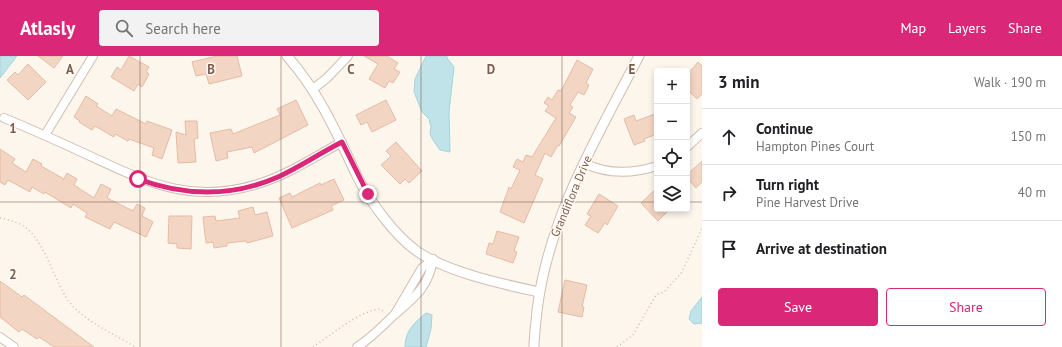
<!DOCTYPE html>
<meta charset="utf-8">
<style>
body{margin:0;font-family:"PT Sans",sans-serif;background:#f2f2f2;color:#202124}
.controls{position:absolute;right:12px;top:12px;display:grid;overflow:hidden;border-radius:4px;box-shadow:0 2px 6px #0003}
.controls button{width:36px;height:36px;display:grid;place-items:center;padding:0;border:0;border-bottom:1px solid #e0e0e0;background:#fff;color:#202124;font:20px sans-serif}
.stop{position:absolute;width:12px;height:12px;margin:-9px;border:3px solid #db2777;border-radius:50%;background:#fff}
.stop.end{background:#db2777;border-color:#fff;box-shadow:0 1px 4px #0008}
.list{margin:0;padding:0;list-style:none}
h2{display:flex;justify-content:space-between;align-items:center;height:52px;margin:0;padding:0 16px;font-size:17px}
h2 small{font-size:13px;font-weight:400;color:#757577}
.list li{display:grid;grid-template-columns:26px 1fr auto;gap:12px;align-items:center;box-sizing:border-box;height:56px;padding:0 16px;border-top:1px solid #e0e0e0}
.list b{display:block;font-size:15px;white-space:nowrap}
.list p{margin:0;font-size:13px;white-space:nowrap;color:#757577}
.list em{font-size:13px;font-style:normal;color:#757577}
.actions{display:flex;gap:8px;padding:12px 16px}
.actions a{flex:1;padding:9px 0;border:1px solid #db2777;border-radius:4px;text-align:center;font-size:14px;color:#db2777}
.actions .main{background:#db2777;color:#fff}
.icon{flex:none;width:22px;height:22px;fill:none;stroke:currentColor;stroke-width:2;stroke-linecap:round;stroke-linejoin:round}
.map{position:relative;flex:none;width:702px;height:291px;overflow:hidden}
header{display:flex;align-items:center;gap:24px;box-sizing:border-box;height:56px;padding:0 20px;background:#db2777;color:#fff}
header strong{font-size:19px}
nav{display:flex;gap:22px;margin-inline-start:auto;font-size:14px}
.search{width:280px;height:36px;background:#f2f2f2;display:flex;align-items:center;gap:10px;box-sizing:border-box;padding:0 14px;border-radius:4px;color:#757577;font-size:15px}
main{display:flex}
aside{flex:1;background:#fff}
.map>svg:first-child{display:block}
.water{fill:#bfe3e8;stroke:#a5d3da}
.building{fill:#f3d5c3;stroke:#e6bba3}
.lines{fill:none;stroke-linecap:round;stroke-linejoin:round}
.minor-casing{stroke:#d1beb0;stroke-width:10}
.tertiary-casing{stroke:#d1beb0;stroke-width:11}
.path{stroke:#d9b8a5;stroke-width:1.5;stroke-dasharray:1 3;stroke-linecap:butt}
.minor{stroke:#fff;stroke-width:8}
.tertiary{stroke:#fff;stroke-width:9}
.route{stroke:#db2777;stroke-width:5}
.grid{fill:none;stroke:#7a5c4d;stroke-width:1;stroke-opacity:0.55}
.labels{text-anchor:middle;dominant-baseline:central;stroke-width:3;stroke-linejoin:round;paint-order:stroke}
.street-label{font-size:12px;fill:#7a5c4d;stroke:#fffaf3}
.grid-label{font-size:13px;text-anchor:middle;font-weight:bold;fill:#7a5c4d;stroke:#fffaf3;stroke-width:3;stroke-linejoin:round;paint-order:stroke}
</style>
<header>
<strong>Atlasly</strong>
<div class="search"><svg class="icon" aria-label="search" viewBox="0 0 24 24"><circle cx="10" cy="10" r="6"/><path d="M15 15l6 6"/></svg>Search here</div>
<nav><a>Map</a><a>Layers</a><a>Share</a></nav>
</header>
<main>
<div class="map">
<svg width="702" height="291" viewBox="0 0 702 291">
<rect width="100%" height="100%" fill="#fdf6ec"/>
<!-- water -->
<g class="water">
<path d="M0 0H17L0 22Z"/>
<path d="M426 0H447V2L454 11 449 56 450 96 440 94 433 84 430 78 431 71 429 63 422 56 414 36 415 23Z"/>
<path d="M702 241V267L694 268 689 263 691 255Z"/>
<path d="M426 257 432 259 431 273 426 291H405C405 275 414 267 426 257Z"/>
</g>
<!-- building -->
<g class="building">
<path d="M38 0H63L54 12Z"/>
<path d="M129 0 149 11 146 16 149 18 142 31 138 28 134 35 111 21 117 11 121 14Z"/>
<path d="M217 0H237L242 20 209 28 206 18 196 20 192 6Z"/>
<path d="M364 0H387L398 7 394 13 400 16 393 27 389 25 385 32 369 23 378 8Z"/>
<path d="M577 4 593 13 586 27 589 29 584 39 578 36 570 49 573 51 569 57 576 61 559 90 558 89 551 101 545 97 535 119 543 123 524 167 500 156 509 131 511 133 520 114 513 111 517 103 523 106 526 99 532 101 556 62 545 55 549 50 544 47 548 41 552 44 558 34 561 35Z"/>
<path d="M698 6 702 10V38L697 43 687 33V19Z"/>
<path d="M28 8 46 26 28 44 7 24 15 16 18 19Z"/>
<path d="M86 40 98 48 96 50 112 60 116 53 146 68 147 65 172 74 162 103 152 99 154 92 129 83 128 85 115 78 114 81 95 70 92 74 79 66 80 65 74 61Z"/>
<path d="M296 44 308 69 254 97 252 91 227 96 228 102 216 105 210 77 231 73 233 78 280 59 277 53Z"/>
<path d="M386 44 396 64 372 76 367 66 361 69 356 59Z"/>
<path d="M655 58 657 64V78L644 83 645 85 634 89 624 63 634 59 636 65Z"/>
<path d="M185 65H197L198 82 194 83 196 106 178 107 176 76 186 79Z"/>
<path d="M396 86 422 115 409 127 405 123 400 128 381 109 391 100 386 95Z"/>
<path d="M0 93 15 103 12 107 26 116 33 103 42 108 41 110 64 123 67 117 77 123 74 129 94 142 101 128 111 133 107 142 133 155 137 148 145 152 142 160 153 166 146 181 114 166 110 173 85 161 87 157 73 148 71 152 45 136 44 138 32 131 30 136 8 124 5 129 0 126Z"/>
<path d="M702 105V126L696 132 687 122V119Z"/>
<path d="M334 123 344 144 331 150 333 154 292 172 279 142 290 137 292 141 320 127 321 129Z"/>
<path d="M657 132V153H670L658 165 641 147Z"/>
<path d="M599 138 618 150 607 169 605 167 598 177 585 169 591 160 587 158Z"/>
<path d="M253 151 255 159 267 156 273 180 247 187 246 185 227 187V190L214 192 213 186 206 187 203 161 215 160 216 165 240 162 238 155Z"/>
<path d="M169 160H192L191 193 177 192V188L168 187Z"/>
<path d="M497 175 519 181 514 195 517 196 513 207 486 198 489 187 493 188Z"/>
<path d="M565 224 587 229 582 251H584L582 261 558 256Z"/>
<path d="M0 225 22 241 24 239 94 291H54L39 281 37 283 22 273 19 276 0 261Z"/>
</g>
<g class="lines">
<defs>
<g id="minor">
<path d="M313 33 327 22 348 0"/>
<path d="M4 62C33 74 62 87 90 100 150 128 194 149 261 127 289 118 316 100 342 86"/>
<path d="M45 79 93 0"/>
<path d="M687 91 702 77"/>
<path d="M584 107C608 119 632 118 657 110"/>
<path d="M395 258 422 212 433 203"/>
<path d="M0 281 14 291"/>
<path d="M357 291C371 282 382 271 394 259 414 242 429 231 433 203"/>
</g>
<g id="tertiary">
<path d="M287 0C319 36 337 78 357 120 370 146 395 180 418 196 450 217 502 228 539 236"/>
<path d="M534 291C534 279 536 267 537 255 548 162 597 81 639 0"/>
</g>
</defs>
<!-- minor casing -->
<use href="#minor" class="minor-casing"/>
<!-- tertiary casing -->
<use href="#tertiary" class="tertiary-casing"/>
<!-- path -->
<g class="path">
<path d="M0 162C6 163 12 165 18 167 46 180 52 225 71 248 87 267 115 278 135 291"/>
<path d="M313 291C331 279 359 255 380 253L384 256"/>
<path d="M617 291 633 279 656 239 664 236 682 216 702 172"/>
</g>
<!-- minor -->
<use href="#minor" class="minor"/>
<!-- tertiary -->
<use href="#tertiary" class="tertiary"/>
</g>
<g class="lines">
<!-- route -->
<path class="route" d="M138 123C184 140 232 141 278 121 300 111 320 97 342 86L368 138"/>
</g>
<!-- grid -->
<path class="grid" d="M140 0V291M281 0V291M421 0V291M562 0V291M0 146H657M687 146H702"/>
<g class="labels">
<!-- street labels -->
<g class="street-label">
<text transform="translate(571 140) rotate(-67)">Grandiflora Drive</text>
</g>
</g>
<g class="grid-label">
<text x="70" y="18">A</text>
<text x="211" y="18">B</text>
<text x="351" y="18">C</text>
<text x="491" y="18">D</text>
<text x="632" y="18">E</text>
<text x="13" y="77">1</text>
<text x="13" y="223">2</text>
</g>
</svg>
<div class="controls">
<button>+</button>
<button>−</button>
<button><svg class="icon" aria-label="locate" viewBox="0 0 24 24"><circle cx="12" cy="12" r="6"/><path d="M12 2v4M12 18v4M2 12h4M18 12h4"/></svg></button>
<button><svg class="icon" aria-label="layers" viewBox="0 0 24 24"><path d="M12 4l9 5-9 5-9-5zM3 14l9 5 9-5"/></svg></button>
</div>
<div class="stop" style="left:138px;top:123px"></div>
<div class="stop end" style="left:368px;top:138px"></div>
</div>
<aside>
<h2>3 min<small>Walk · 190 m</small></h2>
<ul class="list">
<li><svg class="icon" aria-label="ahead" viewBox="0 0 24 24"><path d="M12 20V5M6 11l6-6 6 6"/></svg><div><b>Continue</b><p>Hampton Pines Court</p></div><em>150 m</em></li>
<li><svg class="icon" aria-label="right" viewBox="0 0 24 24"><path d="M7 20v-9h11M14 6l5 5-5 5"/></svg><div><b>Turn right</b><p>Pine Harvest Drive</p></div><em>40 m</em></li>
<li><svg class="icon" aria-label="arrive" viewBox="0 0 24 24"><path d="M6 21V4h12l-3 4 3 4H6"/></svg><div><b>Arrive at destination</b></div></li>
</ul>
<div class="actions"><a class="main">Save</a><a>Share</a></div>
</aside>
</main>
